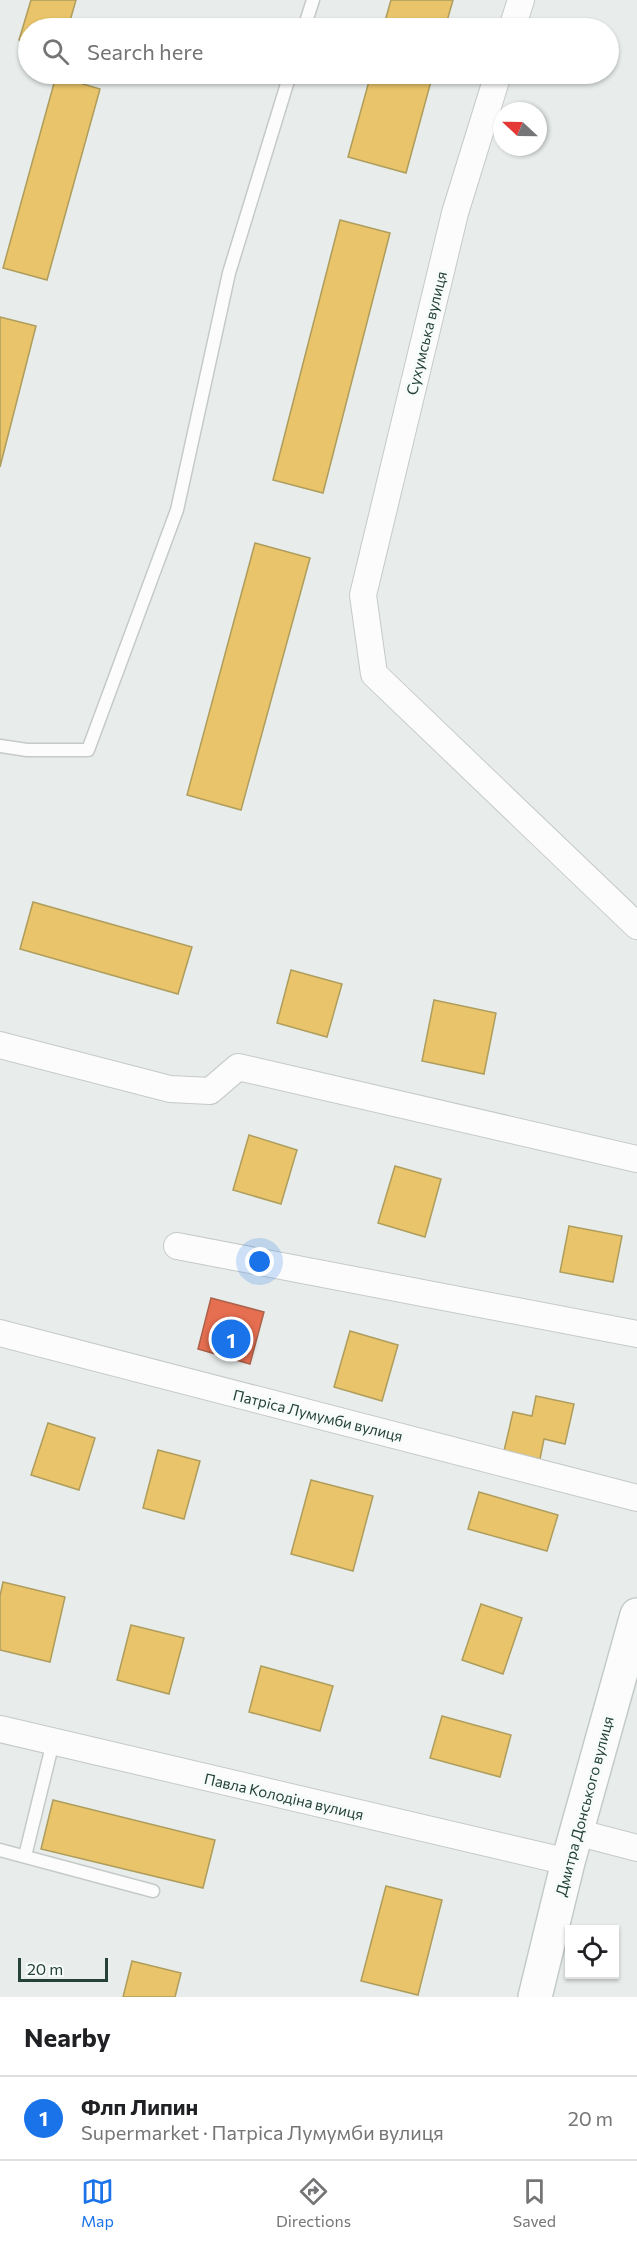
<!DOCTYPE html>
<meta charset="utf-8">
<style>
body{margin:0;font-family:Commissioner,sans-serif;background:#f6f6f6;color:#202124}
.controls{position:absolute;right:18px;bottom:18px;display:grid;overflow:hidden;border-radius:0px;box-shadow:0 2px 4px #0004}
.controls button{width:54px;height:54px;display:grid;place-items:center;padding:0;border:0;border-bottom:2px solid #e0e0e0;background:#fff;color:#202124;font:30px sans-serif}
.compass{position:absolute;left:493px;top:102px;width:54px;height:54px;border-radius:50%;background:#fff;box-shadow:0 2px 4px #0004;rotate:292deg}
.scale{position:absolute;left:18px;bottom:15px;width:90px;box-sizing:border-box;padding-left:6px;border:3px solid #24423a;border-top:0;font-size:16px;line-height:21px;white-space:nowrap;color:#24423a;-webkit-text-stroke:4px #f7fbf9;paint-order:stroke}
.you{position:absolute;left:260px;top:1262px;width:21px;height:21px;margin:-15px;border:4px solid #fff;border-radius:50%;background:#1a73e8;box-shadow:0 0 0 9px #1a73e833}
.badge{display:grid;place-items:center;width:39px;height:39px;border-radius:50%;background:#1a73e8;color:#fff;font-size:20px;font-weight:700}
.pin{position:absolute;translate:-50% -50%;border:3px solid #fff;box-shadow:0 2px 6px #0006}
.list{margin:0;padding:0;list-style:none}
h2{display:flex;justify-content:space-between;align-items:center;height:78px;margin:0;padding:0 24px;font-size:26px}
h2 small{font-size:20px;font-weight:400;color:#757577}
.list li{display:grid;grid-template-columns:39px 1fr auto;gap:18px;align-items:center;box-sizing:border-box;height:84px;padding:0 24px;border-top:2px solid #e0e0e0}
.list b{display:block;font-size:22px;white-space:nowrap}
.list p{margin:0;font-size:20px;white-space:nowrap;color:#757577}
.list em{font-size:20px;font-style:normal;color:#757577}
.icon{flex:none;width:33px;height:33px;fill:none;stroke:currentColor;stroke-width:2;stroke-linecap:round;stroke-linejoin:round}
.map{position:relative;flex:none;width:637px;height:1997px;overflow:hidden}
.search{position:absolute;background:#fff;box-shadow:0 2px 4px #0004;left:18px;right:18px;top:18px;height:66px;display:flex;align-items:center;gap:15px;box-sizing:border-box;padding:0 21px;border-radius:33px;color:#757577;font-size:22px}
.sheet{height:162px;background:#fff}
nav{display:flex;justify-content:space-around;align-items:center;box-sizing:border-box;height:84px;border-top:2px solid #e0e0e0;background:#fff;font-size:16px;color:#757577}
nav a{display:grid;justify-items:center;gap:3px}
nav .on{color:#1a73e8}
.map>svg:first-child{display:block}
.homes{fill:#e9c46a;stroke:#ae9d5c;stroke-width:1.5}
.shops{fill:#e76f51;stroke:#ac624a;stroke-width:1.5}
.lines{fill:none;stroke-linecap:round;stroke-linejoin:round}
.lane-casing{stroke:#c5cac8;stroke-width:15}
.street-casing{stroke:#c5cac8;stroke-width:28}
.secondary-casing{stroke:#c3cbc8;stroke-width:36}
.lane{stroke:#fcfcfc;stroke-width:12}
.street{stroke:#fcfcfc;stroke-width:26}
.secondary{stroke:#fcfcfc;stroke-width:33}
.labels{text-anchor:middle;dominant-baseline:central;stroke-width:6;stroke-linejoin:round;paint-order:stroke}
.street-label{font-size:15px;fill:#24423a;stroke:#f7fbf9}
</style>
<div class="map">
<svg width="637" height="1997" viewBox="0 0 637 1997">
<rect width="100%" height="100%" fill="#e8edeb"/>
<!-- homes -->
<g class="homes">
<path d="M31 0H76L68 28H28V42L19 40Z"/>
<path d="M391 0H453L445 28H383Z"/>
<path d="M371 74H433L406 173 348 157Z"/>
<path d="M56 76 100 89 47 280 3 268Z"/>
<path d="M340 220 390 233 323 493 273 480Z"/>
<path d="M0 317 36 326 0 467Z"/>
<path d="M255 543 310 558 241 810 187 795Z"/>
<path d="M33 902 192 947 178 994 20 949Z"/>
<path d="M291 970 342 984 327 1037 277 1023Z"/>
<path d="M434 1000 496 1013 484 1074 422 1061Z"/>
<path d="M249 1135 297 1150 281 1204 233 1190Z"/>
<path d="M395 1166 441 1179 425 1237 378 1223Z"/>
<path d="M569 1226 622 1236 613 1282 560 1272Z"/>
<path d="M350 1331 398 1345 382 1401 334 1387Z"/>
<path d="M536 1396 574 1404 565 1444 544 1439 540 1459 504 1451 513 1412 532 1416Z"/>
<path d="M48 1423 95 1438 79 1490 31 1475Z"/>
<path d="M158 1450 200 1461 184 1519 143 1508Z"/>
<path d="M311 1480 373 1496 353 1571 291 1554Z"/>
<path d="M479 1492 558 1515 547 1551 468 1529Z"/>
<path d="M3 1582 65 1597 50 1662 0 1650V1596Z"/>
<path d="M481 1604 522 1618 503 1674 462 1660Z"/>
<path d="M131 1625 184 1638 169 1694 117 1680Z"/>
<path d="M261 1666 333 1686 320 1731 249 1712Z"/>
<path d="M442 1716 511 1735 500 1777 430 1758Z"/>
<path d="M53 1800 215 1840 203 1888 41 1849Z"/>
<path d="M386 1886 442 1900 418 1995 361 1981Z"/>
<path d="M132 1961 181 1973 175 1997H123Z"/>
</g>
<!-- shops -->
<path class="shops" d="M211 1298 264 1312 250 1364 198 1349Z"/>
<g class="lines">
<defs>
<g id="lane">
<path d="M304 28 313 0"/>
<path d="M0 746 27 750H88L177 510 229 273 290 74"/>
<path d="M0 1850 153 1891"/>
<path d="M25 1856 53 1742"/>
</g>
<g id="street">
<path d="M512 28 521 0"/>
<path d="M498 74 455 213 363 595 374 674 637 926"/>
<path d="M0 1045 170 1089 210 1091 238 1067 637 1159"/>
<path d="M177 1246 637 1334"/>
<path d="M0 1333 637 1498"/>
<path d="M0 1729 568 1862"/>
<path d="M576 1832 637 1848"/>
</g>
<path id="secondary" d="M535 1997 568 1862 637 1615"/>
</defs>
<!-- lane casing -->
<use href="#lane" class="lane-casing"/>
<!-- street casing -->
<use href="#street" class="street-casing"/>
<!-- secondary casing -->
<use href="#secondary" class="secondary-casing"/>
<!-- lane -->
<use href="#lane" class="lane"/>
<!-- street -->
<use href="#street" class="street"/>
<!-- secondary -->
<use href="#secondary" class="secondary"/>
</g>
<g class="labels">
<!-- street labels -->
<g class="street-label">
<text transform="translate(426 333) rotate(-76)">Сухумська вулиця</text>
<text transform="translate(318 1415) rotate(14)">Патріса Лумумби вулиця</text>
<text transform="translate(284 1796) rotate(13)">Павла Колодіна вулиця</text>
<text transform="translate(584 1806) rotate(-75)">Дмитра Донського вулиця</text>
</g>
</g>
</svg>
<div class="controls">
<button><svg class="icon" aria-label="locate" viewBox="0 0 24 24"><circle cx="12" cy="12" r="6"/><path d="M12 2v4M12 18v4M2 12h4M18 12h4"/></svg></button>
</div>
<svg class="compass" viewBox="-18 -18 36 36"><path d="M0-13l5 13h-10z" fill="#e53935"/><path d="M0 13l5-13h-10z" fill="#757577"/></svg>
<div class="scale">20 m</div>
<div class="you"></div>
<div class="pin badge" style="left:231px;top:1339px">1</div>
<div class="search"><svg class="icon" aria-label="search" viewBox="0 0 24 24"><circle cx="10" cy="10" r="6"/><path d="M15 15l6 6"/></svg>Search here</div>
</div>
<section class="sheet">
<h2>Nearby<small></small></h2>
<ul class="list">
<li><span class="badge">1</span><div><b>Флп Липин</b><p>Supermarket · Патріса Лумумби вулиця</p></div><em>20 m</em></li>
</ul>
</section>
<nav>
<a class="on"><svg class="icon" aria-label="map" viewBox="0 0 24 24"><path d="M3 6l6-2 6 2 6-2v14l-6 2-6-2-6 2zM9 4v14M15 6v14"/></svg>Map</a>
<a><svg class="icon" aria-label="directions" viewBox="0 0 24 24"><path d="M12 3l9 9-9 9-9-9zM9 14v-3h6M13 9l2 2-2 2"/></svg>Directions</a>
<a><svg class="icon" aria-label="saved" viewBox="0 0 24 24"><path d="M7 4h10v16l-5-4-5 4z"/></svg>Saved</a>
</nav>
